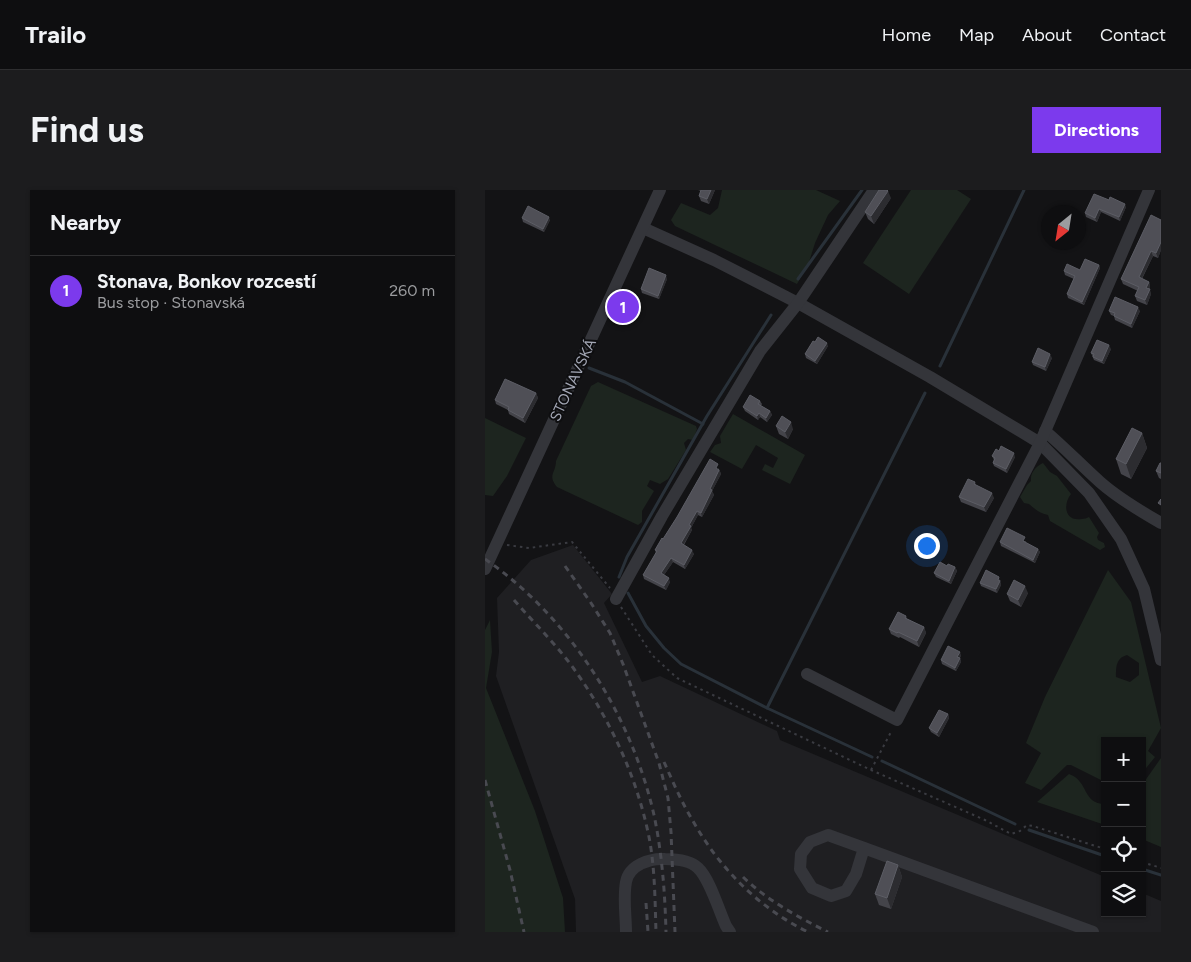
<!DOCTYPE html>
<meta charset="utf-8">
<style>
body{margin:0;font-family:Figtree,sans-serif;background:#1c1c1e;color:#f1f3f6}
.controls{position:absolute;right:15px;bottom:15px;display:grid;overflow:hidden;border-radius:0px;box-shadow:0 1px 4px #0004}
.controls button{width:45px;height:45px;display:grid;place-items:center;padding:0;border:0;border-bottom:1px solid #2e2e30;background:#0e0e10;color:#f1f3f6;font:25px sans-serif}
.compass{position:absolute;left:556px;top:15px;width:45px;height:45px;border-radius:50%;background:#0e0e10;box-shadow:0 1px 4px #0004;rotate:210deg}
.you{position:absolute;left:441px;top:355px;width:18px;height:18px;margin:-12px;border:4px solid #fff;border-radius:50%;background:#1a73e8;box-shadow:0 0 0 8px #1a73e833}
.badge{display:grid;place-items:center;width:32px;height:32px;border-radius:50%;background:#7c3aed;color:#fff;font-size:16px;font-weight:700}
.pin{position:absolute;translate:-50% -50%;border:2px solid #fff;box-shadow:0 1px 5px #0006}
.list{margin:0;padding:0;list-style:none}
h2{display:flex;justify-content:space-between;align-items:center;height:65px;margin:0;padding:0 20px;font-size:21px}
h2 small{font-size:16px;font-weight:400;color:#9b9c9f}
.list li{display:grid;grid-template-columns:32px 1fr auto;gap:15px;align-items:center;box-sizing:border-box;height:70px;padding:0 20px;border-top:1px solid #2e2e30}
.list b{display:block;font-size:19px;white-space:nowrap}
.list p{margin:0;font-size:16px;white-space:nowrap;color:#9b9c9f}
.list em{font-size:16px;font-style:normal;color:#9b9c9f}
.icon{flex:none;width:28px;height:28px;fill:none;stroke:currentColor;stroke-width:2;stroke-linecap:round;stroke-linejoin:round}
.map{position:relative;flex:none;width:676px;height:742px;overflow:hidden;border-radius:0px}
header{display:flex;align-items:center;gap:30px;box-sizing:border-box;height:70px;padding:0 25px;background:#0e0e10;border-bottom:1px solid #2e2e30}
header strong{font-size:24px}
nav{display:flex;gap:28px;margin-inline-start:auto;font-size:18px}
.intro{display:flex;align-items:center;justify-content:space-between;box-sizing:border-box;height:120px;padding:0 30px}
h1{margin:0;font-size:35px}
.button{padding:12px 22px;border-radius:0px;background:#7c3aed;color:#fff;font-size:18px;font-weight:700}
main{display:flex;gap:30px;padding:0 30px}
aside{flex:1;background:#0e0e10;border-radius:0px;box-shadow:0 1px 4px #0004}
.map>svg:first-child{display:block}
.built{fill:#1f1f22}
.green{fill:#1d251f;fill-rule:evenodd}
.lines{fill:none;stroke-linecap:round;stroke-linejoin:round}
.stream{stroke:#293139;stroke-width:3}
.path{stroke:#3a3b41;stroke-width:2;stroke-dasharray:2.5 4;stroke-linecap:butt}
.minor{stroke:#34353a;stroke-width:12}
.rail{stroke:#494a51;stroke-width:3;stroke-dasharray:6 5;stroke-linecap:butt}
.wall{fill:#44444a}
.shaded-wall{fill:#2c2c30}
.building{fill:#4f4f56;stroke:#5c5d65}
.labels{text-anchor:middle;dominant-baseline:central;stroke-width:4;stroke-linejoin:round;paint-order:stroke}
.street-label{font-size:15px;fill:#a4a8b6;stroke:#0e0e10}
</style>
<header>
<strong>Trailo</strong>
<nav><a>Home</a><a>Map</a><a>About</a><a>Contact</a></nav>
</header>
<div class="intro"><h1>Find us</h1><a class="button">Directions</a></div>
<main>
<aside>
<h2>Nearby<small></small></h2>
<ul class="list">
<li><span class="badge">1</span><div><b>Stonava, Bonkov rozcestí</b><p>Bus stop · Stonavská</p></div><em>260 m</em></li>
</ul>
</aside>
<div class="map">
<svg width="676" height="742" viewBox="0 0 676 742">
<rect width="100%" height="100%" fill="#131315"/>
<!-- built -->
<path class="built" d="M88 355 127 404 119 413 157 492 175 486 292 541 295 550 620 687V723H657V703L676 711V742H91L90 709 11 486 14 462 12 408 46 370Z"/>
<!-- green -->
<g class="green">
<path d="M237 0H331L355 11 343 25 330 53 324 72 312 94 190 36 186 30 196 13 225 25 233 18Z"/>
<path d="M426 0H472L486 9 424 104 378 73Z"/>
<path d="M113 192 211 236 212 239 208 250 203 249 199 253 201 260 183 289 175 294 165 290 162 296 169 301 157 321V332L153 335 72 297C62 285 71 283 71 271L106 196Z"/>
<path d="M248 224 320 265 305 294 277 280 280 274 288 278 293 268 271 255 257 279 225 262 230 255 236 253 235 246Z"/>
<path d="M0 228 41 248 22 286 8 306 0 305Z"/>
<path d="M558 273 565 282 572 286 586 304C578 314 579 332 597 329 599 329 602 328 604 327L614 343 612 347 613 350 619 353 620 357 615 360 565 331 563 325C554 323 550 319 544 314L539 313 535 307 542 295 546 291C545 283 551 276 558 273Z"/>
<path d="M623 380 646 412 676 538 663 561 670 567 657 583V551H620V592L586 575H582L556 600 540 593 556 563 541 553 560 507ZM642 465 654 473V485L645 492 631 487C631 477 631 468 642 465Z"/>
<path d="M5 430 7 462 1 498 50 621 78 708 80 742H0V440Z"/>
<path d="M676 568V657L657 649V595Z"/>
<path d="M584 584C604 591 597 614 620 614V635L552 612Z"/>
</g>
<g class="lines">
<!-- stream -->
<g class="stream">
<path d="M313 89 377 0"/>
<path d="M455 176 539 0"/>
<path d="M104 178 140 192 218 234"/>
<path d="M134 387 142 367 222 226 286 125"/>
<path d="M143 403 161 436 179 458 196 474 282 518 387 567"/>
<path d="M282 518 440 203"/>
<path d="M397 571 530 634"/>
<path d="M544 640 620 666"/>
<path d="M657 679 676 685"/>
</g>
<!-- path -->
<g class="path">
<path d="M22 355 44 358 87 352 125 398"/>
<path d="M136 417 167 465 192 488 386 580 500 630 526 644 535 641 542 635 548 636 620 659"/>
<path d="M386 580 407 540"/>
<path d="M657 672 676 678"/>
</g>
<!-- minor -->
<g class="minor">
<path d="M158 38 229 70 313 113 445 187 555 253 604 303 636 349 659 399 676 470"/>
<path d="M560 241C579 257 596 275 615 292 633 308 655 321 676 333"/>
<path d="M0 379 175 0"/>
<path d="M131 409 177 326 275 161 313 113 389 0"/>
<path d="M322 484 412 530 555 253 664 0"/>
<path d="M379 658 371 684 361 701 346 706 327 698 315 679 316 664 325 652 343 645 379 658 608 742"/>
<path d="M141 742C141 726 138 708 141 692 144 675 165 668 180 669 190 669 205 670 213 678 225 689 234 721 241 736L245 742"/>
</g>
<!-- rail -->
<g class="rail">
<path d="M0 369C85 428 146 524 169 625 177 663 180 703 181 742"/>
<path d="M80 376 106 413 125 443 138 474 174 573 183 608 186 642 190 742"/>
<path d="M29 410C49 433 71 454 89 479 125 529 152 587 164 647 170 678 170 711 171 742"/>
<path d="M179 572C188 592 197 613 208 631 235 679 274 718 323 742"/>
<path d="M0 590 25 680 39 742"/>
<path d="M258 687C283 711 313 727 343 742"/>
<path d="M161 713 163 742"/>
</g>
</g>
<!-- wall -->
<g class="wall">
<path d="M213 0H230L224 14 216 11 214 6 216 1Z"/>
<path d="M406 8 389 34 383 29 380 22Z"/>
<path d="M624 10 641 17 635 31 616 22 612 32 601 27 600 23Z"/>
<path d="M37 28 65 30 59 42 38 32Z"/>
<path d="M676 30V60L673 68 668 66 657 89 664 92 665 96 664 99 666 104 662 115 652 111 650 106 653 101 638 94 636 89Z"/>
<path d="M614 75 615 78 599 115 583 108 582 104 589 89 580 85 579 81 595 80Z"/>
<path d="M182 89 174 109 157 103 156 99Z"/>
<path d="M624 121H655L647 138 630 130 629 126 626 125Z"/>
<path d="M330 152 343 156 332 174 321 168 320 164Z"/>
<path d="M626 159 619 174 609 170 606 163Z"/>
<path d="M567 168 561 181 548 175 547 172Z"/>
<path d="M51 203 53 208 40 233 24 224 23 220 11 214 10 210Z"/>
<path d="M275 211 277 214 276 216 285 221 287 225 282 232 275 227 273 230 260 221 258 217Z"/>
<path d="M291 236 308 239 303 249 294 244Z"/>
<path d="M657 243 662 258 646 289 636 284 631 269Z"/>
<path d="M507 266 530 267 522 283 509 276 508 273 509 270Z"/>
<path d="M676 273V289L674 288 671 281Z"/>
<path d="M234 278V279L236 284 227 301 229 305 217 327 213 325 206 338 207 340 199 355 209 364 200 379 188 372 179 385 185 392 181 400 159 389 158 385 171 363 170 360Z"/>
<path d="M490 292 491 296 509 308 501 322 476 312 474 307Z"/>
<path d="M541 351 540 353 553 359 555 362 550 373 516 356 515 352Z"/>
<path d="M462 376 470 377 472 381 466 394 451 387 449 383Z"/>
<path d="M516 390 515 391 516 395 512 403 496 396 495 393Z"/>
<path d="M543 403 536 417 525 411 522 404Z"/>
<path d="M421 426 422 429 439 437 441 443 434 457 415 447 414 448 406 444 404 439Z"/>
<path d="M476 465 475 468 476 472 471 481 457 474 456 470Z"/>
<path d="M463 524 464 528 454 547 446 542 444 538Z"/>
<path d="M413 675 417 687 406 719 394 715 390 704Z"/>
</g>
<!-- shaded-wall -->
<g class="shaded-wall">
<path d="M226 0H230L224 14 222 9Z"/>
<path d="M403 1 406 8 389 34 386 26Z"/>
<path d="M640 14 641 17 635 31 634 27Z"/>
<path d="M614 19 616 22 612 32 610 28Z"/>
<path d="M64 27 65 30 59 42 58 39Z"/>
<path d="M676 52V60L673 68 671 63Z"/>
<path d="M666 61 668 66 655 92 654 87Z"/>
<path d="M614 75 615 78 599 115 597 112Z"/>
<path d="M181 85 182 89 174 109 173 106Z"/>
<path d="M664 92 665 96 663 102 661 98Z"/>
<path d="M665 99 666 104 662 115 660 110Z"/>
<path d="M653 117 655 121 647 138 646 134Z"/>
<path d="M342 153 343 156 332 174 330 171Z"/>
<path d="M624 155 626 159 619 174 617 171Z"/>
<path d="M565 164 567 168 561 181 560 177Z"/>
<path d="M51 203 53 208 40 233 38 228Z"/>
<path d="M285 221 287 225 282 232 281 228Z"/>
<path d="M274 223 275 227 273 230 272 226Z"/>
<path d="M306 232 308 239 303 249 300 242Z"/>
<path d="M657 243 662 258 646 289 641 274Z"/>
<path d="M529 263 530 267 522 283 521 279Z"/>
<path d="M234 280 236 284 227 301 229 305 217 327 216 323 225 299Z"/>
<path d="M507 303 509 308 501 322 499 317Z"/>
<path d="M212 321 213 325 206 338 207 340 197 357 196 353 204 335Z"/>
<path d="M553 359 555 362 550 373 548 370Z"/>
<path d="M207 360 209 364 200 379 199 375Z"/>
<path d="M186 368 188 372 177 388 176 383Z"/>
<path d="M470 377 472 381 466 394 464 391Z"/>
<path d="M514 387 516 395 512 403 511 399 513 390Z"/>
<path d="M184 388 185 392 181 400 179 396Z"/>
<path d="M540 396 543 403 536 417 533 410Z"/>
<path d="M439 437 441 443 434 457 432 451Z"/>
<path d="M475 462 476 465 474 470 472 467Z"/>
<path d="M475 468 476 472 471 481 470 478Z"/>
<path d="M463 524 464 528 454 547 452 543Z"/>
<path d="M413 675 417 687 406 719 402 708Z"/>
</g>
<!-- building -->
<g class="building">
<path d="M216 0H226L222 9 214 6Z"/>
<path d="M394 0H402L403 1 386 26 380 22Z"/>
<path d="M609 4 624 10 625 7 640 14 634 27 614 19 610 28 600 23Z"/>
<path d="M43 16 64 27 58 39 37 28Z"/>
<path d="M666 25 676 30V52L671 63 666 61 654 87 664 92 661 98 665 99 660 110 650 106 654 97 636 89Z"/>
<path d="M600 69 614 75 597 112 582 104 590 86 579 81 582 74 595 80Z"/>
<path d="M164 78 181 85 173 106 156 99Z"/>
<path d="M630 107 653 117 646 134 629 126 630 123 624 121Z"/>
<path d="M333 147 342 153 330 171 320 164 328 151 330 152Z"/>
<path d="M612 150 624 155 617 171 608 167 609 164 606 163Z"/>
<path d="M553 158 565 164 560 177 547 172Z"/>
<path d="M20 189 51 203 38 228 23 220 24 217 10 210Z"/>
<path d="M265 205 275 211 273 214 285 221 281 228 274 223 272 226 258 217Z"/>
<path d="M297 226 306 232 300 242 291 236Z"/>
<path d="M647 238 657 243 641 274 631 269Z"/>
<path d="M516 256 529 263 521 279 508 273 510 268 507 266 511 259 514 261Z"/>
<path d="M225 269 233 274 231 278 234 280 225 299 227 300 216 323 212 321 204 335 206 336 196 353 207 360 199 375 186 368 176 383 184 388 179 396 158 385 172 361 170 360 177 348 178 349 192 327Z"/>
<path d="M675 273H676V283L671 281Z"/>
<path d="M483 289 490 292 489 294 507 303 499 317 474 307Z"/>
<path d="M676 309V315L673 313Z"/>
<path d="M522 338 540 347 538 351 553 359 548 370 515 352Z"/>
<path d="M455 372 462 376 463 374 470 377 464 391 449 383Z"/>
<path d="M501 380 514 387 513 390 515 391 511 399 495 393Z"/>
<path d="M529 390 540 396 533 410 522 404Z"/>
<path d="M413 422 421 426 420 428 439 437 432 451 413 442 412 443 404 439Z"/>
<path d="M463 456 475 462 472 467 475 468 470 478 456 470Z"/>
<path d="M454 520 463 524 452 543 444 538Z"/>
<path d="M402 671 413 675 402 708 390 704Z"/>
</g>
<g class="labels">
<!-- street labels -->
<g class="street-label">
<text transform="translate(88 190) rotate(-65)">STONAVSKÁ</text>
</g>
</g>
</svg>
<div class="controls">
<button>+</button>
<button>−</button>
<button><svg class="icon" aria-label="locate" viewBox="0 0 24 24"><circle cx="12" cy="12" r="6"/><path d="M12 2v4M12 18v4M2 12h4M18 12h4"/></svg></button>
<button><svg class="icon" aria-label="layers" viewBox="0 0 24 24"><path d="M12 4l9 5-9 5-9-5zM3 14l9 5 9-5"/></svg></button>
</div>
<svg class="compass" viewBox="-18 -18 36 36"><path d="M0-13l5 13h-10z" fill="#e53935"/><path d="M0 13l5-13h-10z" fill="#9b9c9f"/></svg>
<div class="you"></div>
<div class="pin badge" style="left:138px;top:117px">1</div>
</div>
</main>
